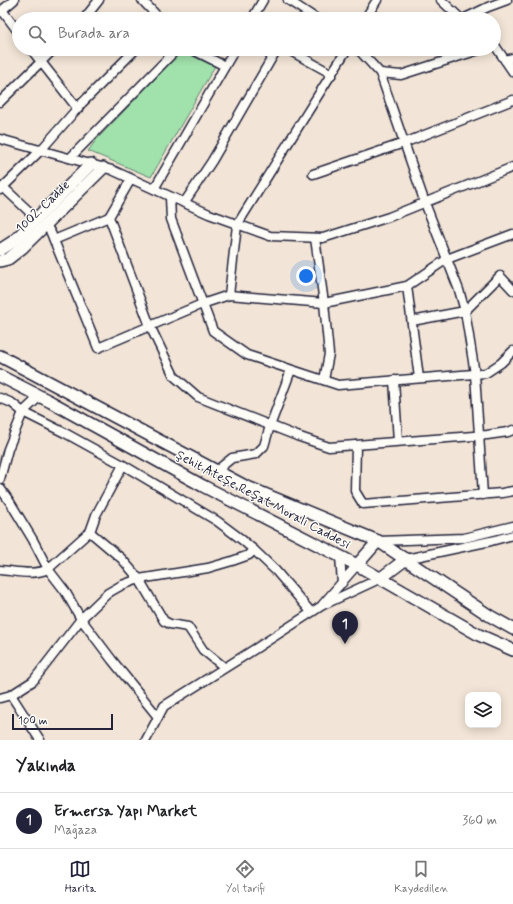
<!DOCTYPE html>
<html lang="tr">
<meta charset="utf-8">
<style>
body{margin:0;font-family:Mynerve,sans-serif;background:#f6f6f6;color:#202124}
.controls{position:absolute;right:12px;bottom:12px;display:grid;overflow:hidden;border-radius:8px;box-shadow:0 2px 10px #0003}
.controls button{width:36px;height:36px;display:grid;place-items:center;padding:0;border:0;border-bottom:1px solid #e0e0e0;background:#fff;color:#202124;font:20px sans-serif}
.scale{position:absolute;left:12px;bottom:10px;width:101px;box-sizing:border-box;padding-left:4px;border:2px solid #22223b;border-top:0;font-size:11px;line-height:14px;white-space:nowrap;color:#22223b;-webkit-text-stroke:3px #fdfcf7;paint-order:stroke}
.you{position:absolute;left:306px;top:276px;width:14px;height:14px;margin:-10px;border:3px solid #fff;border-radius:50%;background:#1a73e8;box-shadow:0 0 0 6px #1a73e833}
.badge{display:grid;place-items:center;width:26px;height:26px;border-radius:50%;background:#22223b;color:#fff;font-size:13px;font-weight:700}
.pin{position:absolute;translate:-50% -33px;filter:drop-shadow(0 1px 2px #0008)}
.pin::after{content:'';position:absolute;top:21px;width:14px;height:12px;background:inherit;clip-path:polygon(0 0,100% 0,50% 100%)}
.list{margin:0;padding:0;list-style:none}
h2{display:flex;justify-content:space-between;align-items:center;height:52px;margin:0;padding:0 16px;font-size:17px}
h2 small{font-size:13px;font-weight:400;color:#757577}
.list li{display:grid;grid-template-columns:26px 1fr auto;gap:12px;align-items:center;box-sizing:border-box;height:56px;padding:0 16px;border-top:1px solid #e0e0e0}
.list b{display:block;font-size:15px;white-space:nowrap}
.list p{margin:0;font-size:13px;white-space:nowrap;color:#757577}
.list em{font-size:13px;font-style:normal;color:#757577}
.icon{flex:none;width:22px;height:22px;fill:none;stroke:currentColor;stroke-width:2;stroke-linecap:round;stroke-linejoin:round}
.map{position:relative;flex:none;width:513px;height:740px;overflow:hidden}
.search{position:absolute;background:#fff;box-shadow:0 2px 10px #0003;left:12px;right:12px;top:12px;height:44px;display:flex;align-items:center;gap:10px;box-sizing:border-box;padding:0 14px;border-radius:22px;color:#757577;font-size:15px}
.sheet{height:108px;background:#fff}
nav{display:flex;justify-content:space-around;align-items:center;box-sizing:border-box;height:56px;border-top:1px solid #e0e0e0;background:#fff;font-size:11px;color:#757577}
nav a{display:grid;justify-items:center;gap:2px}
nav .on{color:#22223b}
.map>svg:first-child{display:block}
.green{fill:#a1e1ab;stroke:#628273}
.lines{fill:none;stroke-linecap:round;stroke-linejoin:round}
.minor-casing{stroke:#22223b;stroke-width:11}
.major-casing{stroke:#22223b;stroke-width:14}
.minor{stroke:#fdfcf7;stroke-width:8}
.major{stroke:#fdfcf7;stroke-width:11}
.labels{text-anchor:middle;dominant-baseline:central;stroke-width:3;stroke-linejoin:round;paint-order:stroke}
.street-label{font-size:13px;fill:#22223b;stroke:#fdfcf7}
</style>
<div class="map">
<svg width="513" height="740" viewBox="0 0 513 740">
<rect width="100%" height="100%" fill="#f2e5d7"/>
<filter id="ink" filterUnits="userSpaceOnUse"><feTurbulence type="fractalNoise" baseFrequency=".025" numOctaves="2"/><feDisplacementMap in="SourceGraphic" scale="8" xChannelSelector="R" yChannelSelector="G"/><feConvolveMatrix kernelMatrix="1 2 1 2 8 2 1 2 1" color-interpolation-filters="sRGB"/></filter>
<g filter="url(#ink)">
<!-- green -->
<path class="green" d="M182 51 215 66 151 177 88 151 96 140Z"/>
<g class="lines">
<defs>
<g id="minor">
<path d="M142 0 160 19"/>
<path d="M288 0 317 19"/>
<path d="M441 0 461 19"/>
<path d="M2 10 19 33"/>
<path d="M0 12 14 0"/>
<path d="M84 19 99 0"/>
<path d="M252 19 263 0"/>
<path d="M365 19 377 0"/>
<path d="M463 19 488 7 507 0"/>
<path d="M494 44 513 72"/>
<path d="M31 49 78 109"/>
<path d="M191 49 225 66"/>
<path d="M287 49 332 74"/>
<path d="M358 49 380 73 425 203 459 290 465 311 475 374 483 495"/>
<path d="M505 60 513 58"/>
<path d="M380 73 401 75 482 49"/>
<path d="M0 102 54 49"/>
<path d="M0 139 112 170 209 214 270 236 323 238 389 217 513 167"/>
<path d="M70 158 177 49"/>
<path d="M313 174 404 143 513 100"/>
<path d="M131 179 109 217 150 326 174 376 198 397 297 436 329 447 487 435 508 432 513 430"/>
<path d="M3 187 36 218"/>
<path d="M154 189 235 49"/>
<path d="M0 190 41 150 82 103 136 49"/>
<path d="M170 197 171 219 213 331 247 355 338 385 486 373 501 363 513 351"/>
<path d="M184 203 212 161 277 49"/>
<path d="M46 225 51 233 98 348 202 304 229 295 324 303 407 286 447 259 513 234"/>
<path d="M315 238 324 303 329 354 324 380"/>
<path d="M54 240 109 217"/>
<path d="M407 286 419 378"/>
<path d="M229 295 237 225 347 49"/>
<path d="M412 321 465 311 500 276 513 290"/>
<path d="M394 380 398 441"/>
<path d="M0 398 12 403 23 412 65 433 123 465 217 521 241 539 254 550 276 571 311 612"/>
<path d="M356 445 355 491 363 504 502 493 513 491"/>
<path d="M216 471 232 458 256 454 264 446 270 426 291 370"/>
<path d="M0 479 8 449 23 412 40 396"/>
<path d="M0 488 10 502 33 540 48 569 65 591 81 619 112 660 158 717"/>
<path d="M90 532 122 559 139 579 164 621 170 624 188 627 203 650 224 667"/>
<path d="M378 541 464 538 513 526"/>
<path d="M340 556 342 583"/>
<path d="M406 559 491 541 513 535"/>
<path d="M0 570C15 571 34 576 48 569L87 534 90 532 96 515 123 465"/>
<path d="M323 604 357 565"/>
<path d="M11 695 40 740"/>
<path d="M0 698 11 695 33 681 81 619 108 593 122 585 139 579 208 568 232 561 249 555 254 550"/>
<path d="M146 740 164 706 247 654 323 605 381 578"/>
</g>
<g id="major">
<path d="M0 250 14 241 91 164"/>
<path d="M0 261 8 259 22 248 103 168"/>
<path d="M0 356 245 486 378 541 490 616 513 629"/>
<path d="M0 376 51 402 203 486 357 565 479 635 513 650"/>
<path d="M357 565 378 541"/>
<path d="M381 578 406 559"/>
</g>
</defs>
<!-- minor casing -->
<use href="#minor" class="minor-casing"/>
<!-- major casing -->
<use href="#major" class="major-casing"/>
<!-- minor -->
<use href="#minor" class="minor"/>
<!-- major -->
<use href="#major" class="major"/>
</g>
</g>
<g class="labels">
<!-- street labels -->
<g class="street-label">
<text transform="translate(43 207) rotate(-44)">1002. Cadde</text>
<text transform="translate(263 500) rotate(28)">Şehit Ateşe Reşat Moralı Caddesi</text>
</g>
</g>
</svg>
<div class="controls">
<button><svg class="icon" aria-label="layers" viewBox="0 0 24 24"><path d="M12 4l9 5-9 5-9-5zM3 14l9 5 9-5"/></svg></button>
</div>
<div class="scale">100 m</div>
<div class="you"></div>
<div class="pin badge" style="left:345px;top:644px">1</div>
<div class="search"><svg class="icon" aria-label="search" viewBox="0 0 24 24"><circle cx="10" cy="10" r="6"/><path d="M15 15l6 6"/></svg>Burada ara</div>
</div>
<section class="sheet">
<h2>Yakında<small></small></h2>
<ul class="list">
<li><span class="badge">1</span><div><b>Ermersa Yapı Market</b><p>Mağaza</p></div><em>360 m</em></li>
</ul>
</section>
<nav>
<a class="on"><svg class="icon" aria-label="map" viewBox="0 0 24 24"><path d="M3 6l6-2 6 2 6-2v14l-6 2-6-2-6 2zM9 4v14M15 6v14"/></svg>Harita</a>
<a><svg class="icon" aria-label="directions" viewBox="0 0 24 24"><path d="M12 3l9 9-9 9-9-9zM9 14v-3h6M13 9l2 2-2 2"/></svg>Yol tarifi</a>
<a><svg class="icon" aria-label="saved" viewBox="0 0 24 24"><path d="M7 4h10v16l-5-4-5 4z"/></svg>Kaydedilen</a>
</nav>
